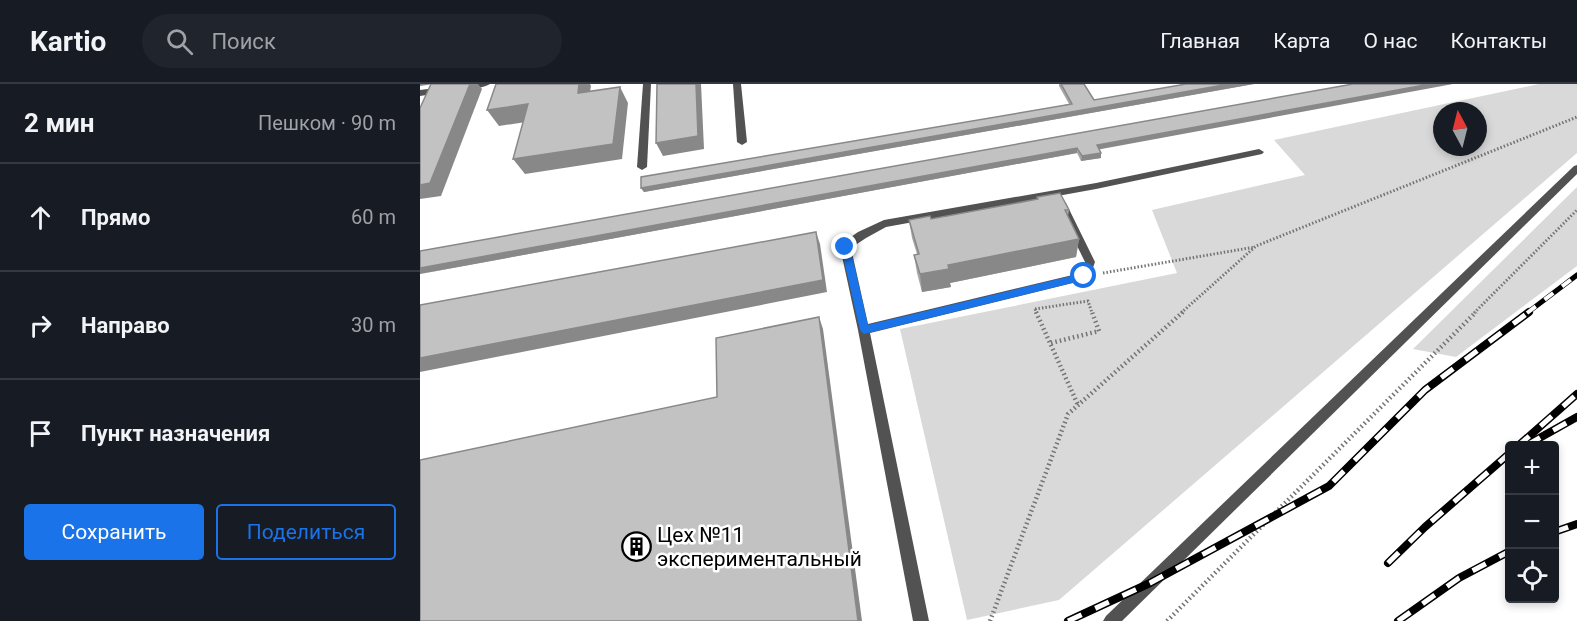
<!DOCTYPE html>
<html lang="ru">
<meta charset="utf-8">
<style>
body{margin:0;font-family:Roboto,sans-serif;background:#20242c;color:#f1f3f6}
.controls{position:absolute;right:18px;bottom:18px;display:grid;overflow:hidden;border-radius:6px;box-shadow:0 3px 9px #0003}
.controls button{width:54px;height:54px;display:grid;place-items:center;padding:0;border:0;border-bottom:2px solid #363941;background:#171b24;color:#f1f3f6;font:30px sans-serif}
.compass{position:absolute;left:1013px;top:18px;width:54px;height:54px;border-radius:50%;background:#171b24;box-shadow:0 3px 9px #0003;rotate:353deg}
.stop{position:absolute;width:18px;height:18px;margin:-14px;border:4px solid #1a73e8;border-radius:50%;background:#fff}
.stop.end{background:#1a73e8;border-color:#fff;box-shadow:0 2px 6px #0008}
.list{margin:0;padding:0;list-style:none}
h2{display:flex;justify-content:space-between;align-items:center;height:78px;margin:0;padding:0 24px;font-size:26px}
h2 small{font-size:20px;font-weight:400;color:#9ea1a6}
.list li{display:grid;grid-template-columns:39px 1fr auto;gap:18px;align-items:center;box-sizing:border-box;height:108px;padding:0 24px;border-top:2px solid #363941}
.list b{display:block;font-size:22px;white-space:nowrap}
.list em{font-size:20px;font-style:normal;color:#9ea1a6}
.actions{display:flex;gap:12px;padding:18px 24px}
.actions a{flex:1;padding:14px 0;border:2px solid #1a73e8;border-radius:6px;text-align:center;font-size:21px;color:#1a73e8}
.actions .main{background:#1a73e8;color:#fff}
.icon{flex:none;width:33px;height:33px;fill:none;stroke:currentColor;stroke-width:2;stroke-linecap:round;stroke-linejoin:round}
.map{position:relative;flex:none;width:1157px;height:537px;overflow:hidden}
header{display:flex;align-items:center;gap:36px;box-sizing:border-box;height:84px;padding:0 30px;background:#171b24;border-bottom:2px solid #363941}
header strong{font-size:28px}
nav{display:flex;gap:33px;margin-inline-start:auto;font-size:21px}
.search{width:420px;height:54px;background:#20242c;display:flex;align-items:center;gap:15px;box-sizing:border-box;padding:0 21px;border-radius:33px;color:#9ea1a6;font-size:22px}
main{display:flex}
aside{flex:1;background:#171b24}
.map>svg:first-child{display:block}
.green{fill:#d9d9d9;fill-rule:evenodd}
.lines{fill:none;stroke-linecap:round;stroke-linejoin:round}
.path-far1{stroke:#747474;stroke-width:3;stroke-dasharray:1.5 2;stroke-linecap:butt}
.path{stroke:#747474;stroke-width:4.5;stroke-dasharray:1.5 3;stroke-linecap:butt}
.service{fill:#525252;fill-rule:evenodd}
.rail-far1-casing{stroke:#000;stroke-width:5}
.rail-casing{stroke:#000;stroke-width:8}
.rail-far1{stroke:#fff;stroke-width:4;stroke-dasharray:11;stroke-linecap:butt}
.rail{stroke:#fff;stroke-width:5;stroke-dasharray:15;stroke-linecap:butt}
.wall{fill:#a7a7a7}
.shaded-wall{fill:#888}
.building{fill:#c2c2c2;stroke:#888;stroke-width:1.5}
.route{fill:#1a73e8}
.labels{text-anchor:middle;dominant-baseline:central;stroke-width:5;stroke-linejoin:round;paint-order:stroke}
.near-poi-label{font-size:21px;fill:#000;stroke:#fff;text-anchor:start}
</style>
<header>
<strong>Kartio</strong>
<div class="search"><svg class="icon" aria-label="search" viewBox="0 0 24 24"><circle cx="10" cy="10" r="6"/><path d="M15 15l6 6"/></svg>Поиск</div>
<nav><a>Главная</a><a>Карта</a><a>О нас</a><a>Контакты</a></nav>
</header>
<main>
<aside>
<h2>2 мин<small>Пешком · 90 m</small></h2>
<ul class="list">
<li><svg class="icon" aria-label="ahead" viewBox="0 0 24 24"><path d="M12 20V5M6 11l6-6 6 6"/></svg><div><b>Прямо</b></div><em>60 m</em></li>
<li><svg class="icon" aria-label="right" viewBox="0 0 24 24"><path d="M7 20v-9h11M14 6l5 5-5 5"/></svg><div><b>Направо</b></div><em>30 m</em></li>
<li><svg class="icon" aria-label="arrive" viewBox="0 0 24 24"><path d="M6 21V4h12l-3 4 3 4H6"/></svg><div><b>Пункт назначения</b></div></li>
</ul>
<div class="actions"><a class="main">Сохранить</a><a>Поделиться</a></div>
</aside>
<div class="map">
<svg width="1157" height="537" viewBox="0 0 1157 537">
<rect width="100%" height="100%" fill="#fff"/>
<!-- green -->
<g class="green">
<path d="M1119 0H1157V69L639 516 547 536 480 245 757 189 732 126 885 91 854 56ZM1022 27H1058V63H1022Z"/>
<path d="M1157 103V182L1036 273 993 265Z"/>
</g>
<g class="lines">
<!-- path-far1 -->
<g class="path-far1">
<path d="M683 189 835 163"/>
<path d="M615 225 668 217 672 229"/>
<path d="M615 225 617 229"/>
<path d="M761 229 836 162 1157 33"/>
<path d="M1054 229 1157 126"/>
</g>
<!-- path -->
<g class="path">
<path d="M616 228 658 321"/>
<path d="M631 259 679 247 672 228"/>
<path d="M570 537 648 330 763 228"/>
<path d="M747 537 1056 228"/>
</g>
<!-- service -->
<g class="service">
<path d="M46 0H70C63 4 46 7 39 3Z"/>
<path d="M223 0H231L227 83 222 86 217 83Z"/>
<path d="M313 0H321L327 58 322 61 317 58Z"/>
<path d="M23 3 26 4V8L0 12V6Z"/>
<path d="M839 65 844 68 842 70 676 105 466 143 446 154 431 164 448 240 661 189 665 178 636 119 641 116 646 119 675 178 669 195 450 249 509 537H493L438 246 420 163 421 160 438 148 464 136 676 99Z"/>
<path d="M1157 81V90L702 537H683L686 532 1154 82Z"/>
</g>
<defs>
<path id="rail-far1" d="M1107 229 1157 191"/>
<g id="rail">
<path d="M1107 361 1157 333"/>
<path d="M1098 362 1157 310"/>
<path d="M1134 448 1157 440"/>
<path d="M968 479 1005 443 1090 369"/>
<path d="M648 537 730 499 909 402 1005 306 1109 228"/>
<path d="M978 537 1039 494 1090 467"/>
</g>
</defs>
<!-- rail-far1 casing -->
<use href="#rail-far1" class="rail-far1-casing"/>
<!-- rail casing -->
<use href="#rail" class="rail-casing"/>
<!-- rail-far1 -->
<use href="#rail-far1" class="rail-far1"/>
<!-- rail -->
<use href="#rail" class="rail"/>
</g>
<!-- wall -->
<g class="wall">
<path d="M639 0H664L674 16 766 0H834L224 108 221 104 649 20 639 2Z"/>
<path d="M933 0 679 65 681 74 661 77 657 69 0 190Z"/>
<path d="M617 113 649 126 648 132 659 155 656 173 530 199 531 203 502 208 497 189 494 171 497 170 492 154 489 136 511 135 617 116Z"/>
</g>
<!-- shaded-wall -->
<g class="shaded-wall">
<path d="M0 0H14L0 2Z"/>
<path d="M50 0H58L62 5 21 112 0 115V101Z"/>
<path d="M159 0H170L171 2 167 25 158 9Z"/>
<path d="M276 0H281L284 65 243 72 236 59Z"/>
<path d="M809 0H834L224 108 221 104Z"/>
<path d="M1010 0H1033L676 66 677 61Z"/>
<path d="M200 3 208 19 202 75 105 90 93 75Z"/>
<path d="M108 20 119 36 79 42 67 26Z"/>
<path d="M657 64V69L0 190V184Z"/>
<path d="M681 69V74L661 77 662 72Z"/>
<path d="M396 148 400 160 407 208 0 288V274Z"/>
<path d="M659 155 656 173 530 199 531 203 502 208 500 190 528 181Z"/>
<path d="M399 233 403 245 442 537H438Z"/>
</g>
<!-- building -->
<g class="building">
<path d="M11 0H50L10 99 0 101V24Z"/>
<path d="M76 0H159L158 9 200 3 193 60 93 75 108 20 67 26Z"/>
<path d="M237 0H276L278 52 236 59Z"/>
<path d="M641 0H664L674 16 766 0H809L221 104V93L652 20Z"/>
<path d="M933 0H1010L677 61 681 69 662 72 657 64 0 184V167Z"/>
<path d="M640 109 649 126H645L659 155 528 181 529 185 500 190 494 171 499 170 489 136 510 132 511 135 618 115 617 113Z"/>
<path d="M396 148 403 196 0 274V221Z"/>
<path d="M399 233 438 537H0V376L297 313 296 254Z"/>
</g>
<!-- route -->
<path class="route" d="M425 159 430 163 448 241 664 189 669 192 664 196 444 250 440 246 421 163Z"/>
<!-- icons -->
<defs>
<symbol id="building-ring" viewBox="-11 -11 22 22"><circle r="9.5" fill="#fff" stroke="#000" stroke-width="1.5"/><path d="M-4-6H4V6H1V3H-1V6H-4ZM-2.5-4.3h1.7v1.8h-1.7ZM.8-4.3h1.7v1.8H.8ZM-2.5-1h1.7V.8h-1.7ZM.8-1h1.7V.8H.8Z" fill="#000"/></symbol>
</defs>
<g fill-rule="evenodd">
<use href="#building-ring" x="200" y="446" width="33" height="33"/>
</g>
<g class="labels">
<!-- near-poi labels -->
<g class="near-poi-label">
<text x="237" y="451">Цех №11<tspan x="237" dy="24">экспериментальный</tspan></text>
</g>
</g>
</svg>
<div class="controls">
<button>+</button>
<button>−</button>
<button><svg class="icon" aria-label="locate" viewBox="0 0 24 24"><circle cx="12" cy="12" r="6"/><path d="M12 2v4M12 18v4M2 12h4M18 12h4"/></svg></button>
</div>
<svg class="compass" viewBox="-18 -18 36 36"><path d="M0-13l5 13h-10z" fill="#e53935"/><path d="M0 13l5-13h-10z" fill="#9ea1a6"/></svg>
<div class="stop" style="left:664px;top:192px"></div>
<div class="stop end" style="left:425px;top:163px"></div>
</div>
</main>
